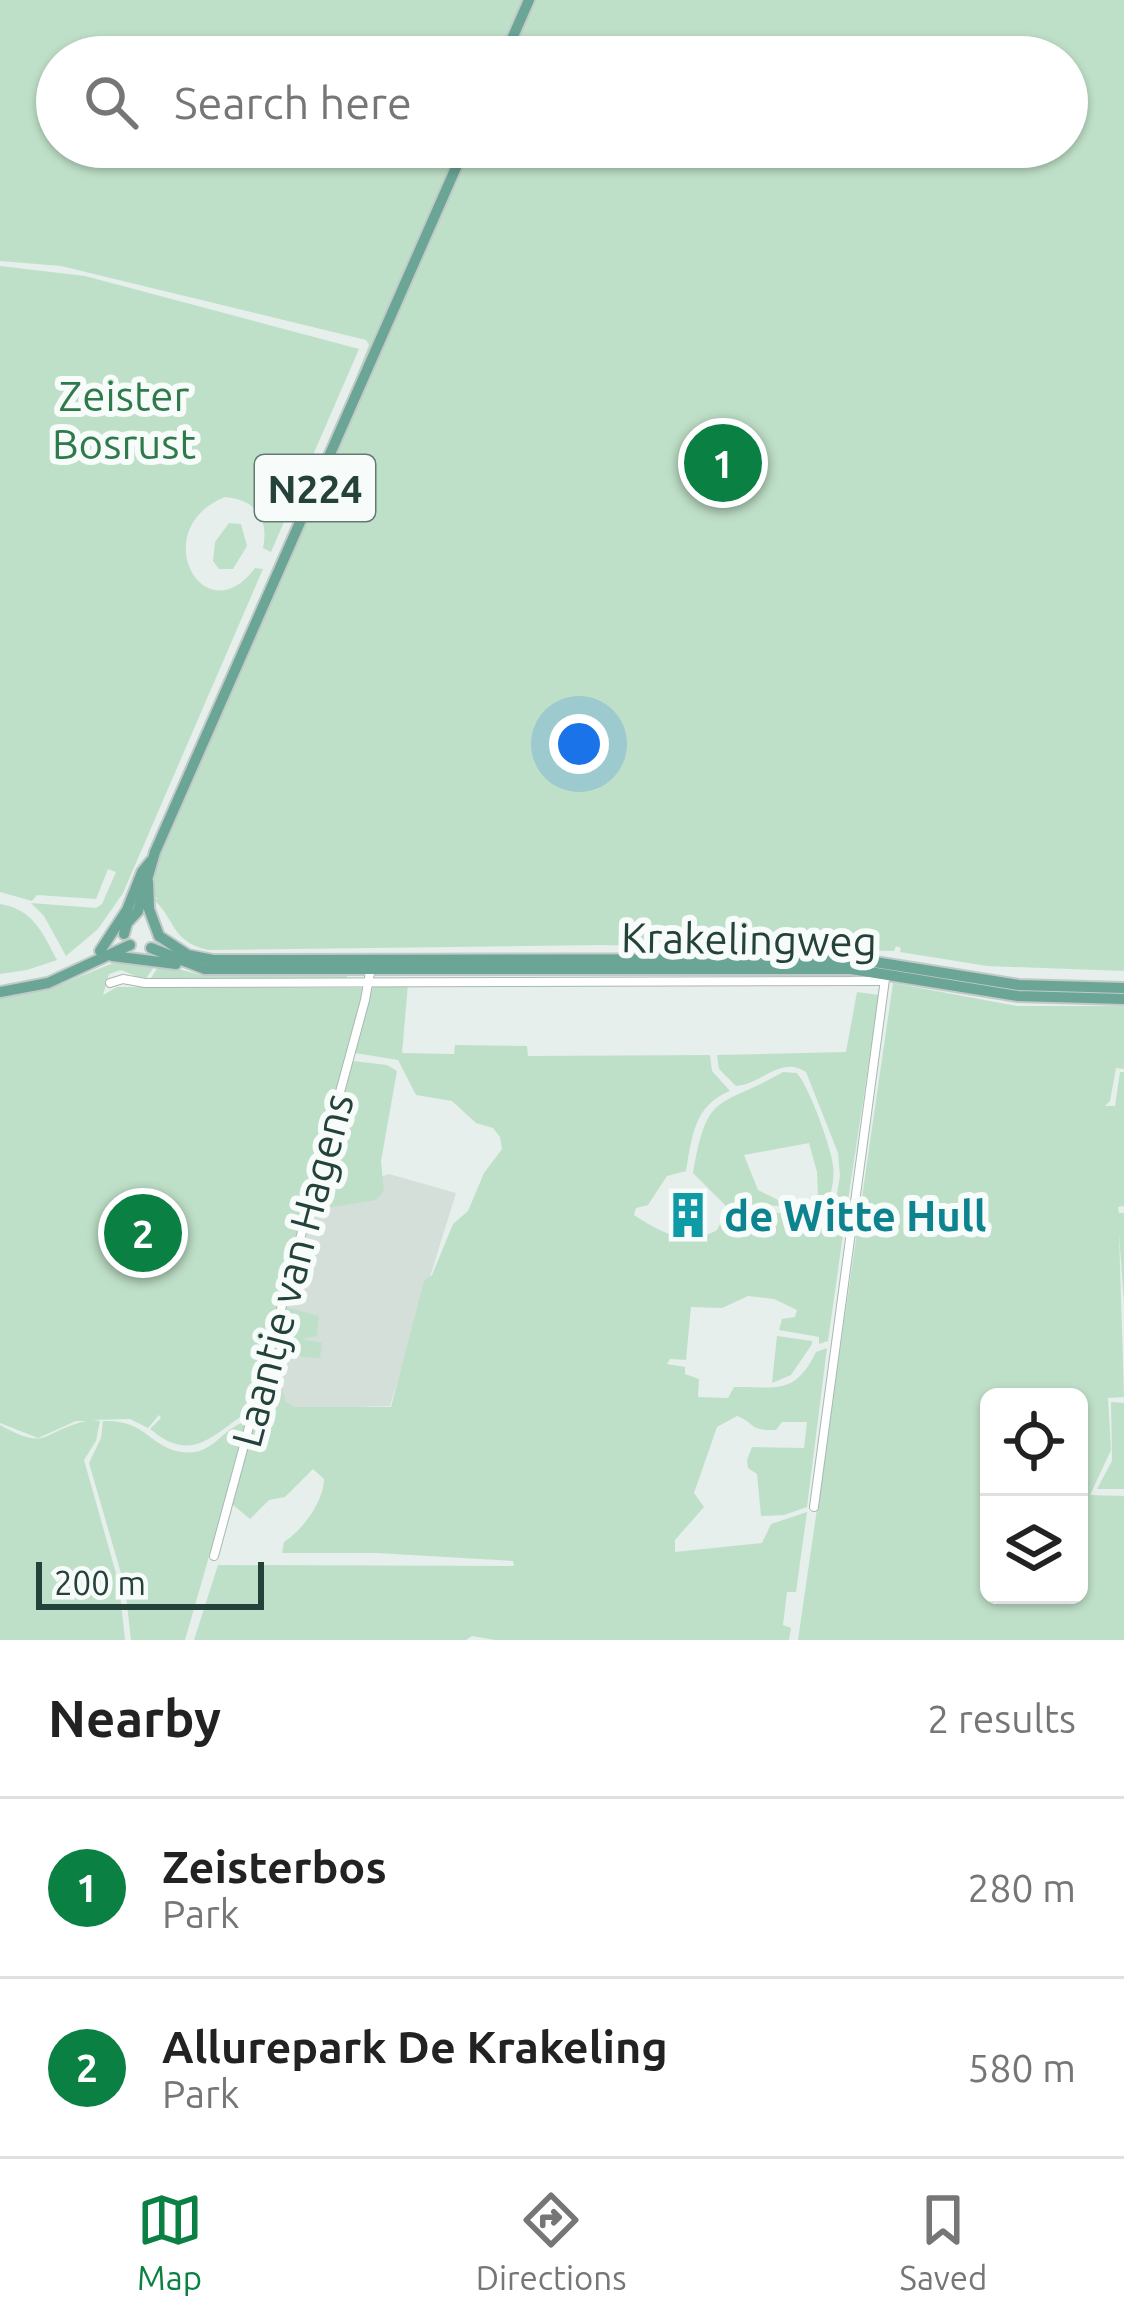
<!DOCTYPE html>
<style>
body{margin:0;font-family:Ubuntu,sans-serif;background:#f2f2f2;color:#222}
.controls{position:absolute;right:36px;bottom:36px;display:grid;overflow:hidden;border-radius:18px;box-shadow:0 3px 9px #0004}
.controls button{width:108px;height:108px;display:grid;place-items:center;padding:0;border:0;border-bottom:3px solid #e0e0e0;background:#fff;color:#222;font:60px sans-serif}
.scale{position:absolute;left:36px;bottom:30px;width:228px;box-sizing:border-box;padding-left:12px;border:6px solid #24423a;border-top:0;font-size:33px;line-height:42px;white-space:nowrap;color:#24423a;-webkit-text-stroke:9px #f7fbf9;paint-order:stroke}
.you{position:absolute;left:579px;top:744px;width:42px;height:42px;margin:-30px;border:9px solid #fff;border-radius:50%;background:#1a73e8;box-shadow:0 0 0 18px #1a73e833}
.badge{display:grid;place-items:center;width:78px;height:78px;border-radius:50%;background:#0b8043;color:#fff;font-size:39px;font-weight:700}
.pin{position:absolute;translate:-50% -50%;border:6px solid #fff;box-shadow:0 3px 12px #0006}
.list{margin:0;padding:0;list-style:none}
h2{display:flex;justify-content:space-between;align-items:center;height:156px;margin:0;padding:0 48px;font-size:51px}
h2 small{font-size:39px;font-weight:400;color:#767676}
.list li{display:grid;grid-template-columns:78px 1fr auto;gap:36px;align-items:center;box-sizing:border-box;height:180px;padding:0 48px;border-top:3px solid #e0e0e0}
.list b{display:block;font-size:45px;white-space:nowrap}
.list p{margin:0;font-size:39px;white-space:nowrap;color:#767676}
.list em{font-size:39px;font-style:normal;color:#767676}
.icon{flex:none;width:66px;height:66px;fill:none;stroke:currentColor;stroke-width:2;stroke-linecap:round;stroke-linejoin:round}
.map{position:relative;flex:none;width:1124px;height:1640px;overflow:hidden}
.search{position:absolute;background:#fff;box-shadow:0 3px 9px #0004;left:36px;right:36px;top:36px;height:132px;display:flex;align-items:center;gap:30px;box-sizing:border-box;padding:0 42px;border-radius:66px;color:#767676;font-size:45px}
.sheet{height:516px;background:#fff}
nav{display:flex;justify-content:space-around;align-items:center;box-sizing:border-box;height:168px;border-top:3px solid #e0e0e0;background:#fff;font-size:33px;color:#767676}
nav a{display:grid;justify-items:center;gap:6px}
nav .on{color:#0b8043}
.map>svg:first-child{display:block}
.built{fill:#d4dfda}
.green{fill:#bfe0c8;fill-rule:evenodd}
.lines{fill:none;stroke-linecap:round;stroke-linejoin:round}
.minor-casing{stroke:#a8b8b2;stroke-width:10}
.major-casing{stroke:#c2cac8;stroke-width:14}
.minor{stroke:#fff;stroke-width:8}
.major{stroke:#6aa596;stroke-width:10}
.labels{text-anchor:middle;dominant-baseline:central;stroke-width:12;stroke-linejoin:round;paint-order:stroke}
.shield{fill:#f7fbf9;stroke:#637a73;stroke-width:3}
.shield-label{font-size:39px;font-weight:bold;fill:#24423a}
.park-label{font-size:42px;fill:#2d7a4b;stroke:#f7fbf9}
.street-label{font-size:42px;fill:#24423a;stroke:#f7fbf9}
.culture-label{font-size:42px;font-weight:bold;fill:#0d838f;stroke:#f7fbf9;text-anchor:start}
</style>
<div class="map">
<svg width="1124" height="1640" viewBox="0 0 1124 1640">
<rect width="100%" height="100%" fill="#e6efeb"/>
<!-- built -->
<path class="built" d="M389 1174 456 1193 390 1406 258 1410 315 1201Z"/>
<!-- green -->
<g class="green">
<path d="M0 0H1124V971L987 966 900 952 901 948 896 946 894 951 601 945 208 950C170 941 176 919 153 899H158L153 895 157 857 278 573 369 345 366 340 61 266 0 261ZM57 57H1067V147H57Z"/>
<path d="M0 266 85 276 359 349 271 552 263 548C269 518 256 500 225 497 145 529 204 637 255 568L263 569 123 893 98 929 66 956 44 916 31 903 96 908 102 904 116 872 108 869 96 899 37 895 32 901 0 892Z"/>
<path d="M229 523 241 524 247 546 233 569H219L213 561 215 542Z"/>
<path d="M0 904C33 909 42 932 57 960L27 970 0 974Z"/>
<path d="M123 959 156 964 145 980 121 970 109 974 103 995 117 987 362 988 361 998 249 1411C211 1436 192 1464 150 1429L161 1418 159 1415 148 1428 130 1419 93 1420 100 1421 96 1441 84 1460 119 1584 125 1640H0V1425C49 1452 40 1432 86 1421H76L38 1438 0 1423V995L47 990Z"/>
<path d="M160 964 201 975 347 972V981H149Z"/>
<path d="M893 983 1017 1006H1124V1069L1116 1068 1110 1101 1105 1106H1115L1120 1072H1124V1206L1118 1207 1119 1213H1124V1304L1119 1233 1124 1397 1108 1398 1111 1450 1090 1495 1124 1496V1640H798ZM989 1397H1079V1595H989Z"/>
<path d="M408 984 402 1053 454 1054 455 1045 527 1046 528 1056 710 1055 712 1071 730 1091C694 1105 692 1137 686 1171L667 1176 648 1205 636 1208 634 1215C661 1233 688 1247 717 1230L726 1213H846L828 1341 819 1344V1337L779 1330 782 1319 795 1317 797 1310 774 1299 748 1296 722 1308 691 1307 686 1360 670 1359 667 1364 685 1367V1374L699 1379 698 1397 728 1398 734 1387C775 1386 794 1397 816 1352L827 1348 807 1507 784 1515 761 1516 757 1474 748 1468 747 1460 752 1447 804 1448 807 1422H782L776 1430C748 1431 756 1423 737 1416L717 1427 694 1493 704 1507 675 1540V1552L762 1543 771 1524 807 1512 796 1592H787L783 1625 791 1628 789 1640H495L472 1636 466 1640H194L218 1565 514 1566 513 1561 377 1553H282L284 1542C302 1531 324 1501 324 1479L313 1469 285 1497 269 1500 250 1519 232 1504 267 1377 281 1380 285 1401 294 1407H391L424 1281 432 1275 453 1224 468 1211 484 1173 502 1149 500 1137 493 1128 476 1123 452 1101 416 1095 398 1060 355 1053 373 986Z"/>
<path d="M857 992 879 995 847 1207 835 1205 840 1176 838 1153 806 1072C780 1055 763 1084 736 1086L719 1069 717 1055 846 1052Z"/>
<path d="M353 1061 387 1065 397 1071 381 1161 384 1191 376 1200 313 1210Z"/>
<path d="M783 1072 797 1073C809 1087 831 1146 833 1166 835 1179 831 1192 828 1205L726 1206 693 1173C708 1089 717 1110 783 1072ZM809 1143 817 1172 818 1198 782 1202 758 1190 744 1155Z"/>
<path d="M286 1307 319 1316 317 1336 302 1339 322 1343 320 1358 286 1356 284 1364 271 1365Z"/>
<path d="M777 1336 812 1341V1344L791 1375 772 1383Z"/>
<path d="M1111 1402 1124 1403V1489H1097L1112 1461Z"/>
<path d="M103 1421C146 1419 149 1447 182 1452 214 1457 222 1426 248 1421L185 1640H131L125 1587 89 1463 101 1438Z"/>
</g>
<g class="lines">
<defs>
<g id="minor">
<path d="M110 983 123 979 145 983 884 981"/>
<path d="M814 1507 885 979"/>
<path d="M214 1556 365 1000 371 967"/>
</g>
<g id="major">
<path d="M504 57 529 0"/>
<path d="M148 882 149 909 159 936"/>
<path d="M124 934 127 923 138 911 155 852 465 147"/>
<path d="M159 936 188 955 213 960 856 959 1019 985 1124 988"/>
<path d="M151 948 205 969H851L1018 996 1124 999"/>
<path d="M100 951 127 910 142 872 151 861"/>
<path d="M112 956 176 964"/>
<path d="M0 992 48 983 130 945"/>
</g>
</defs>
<!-- minor casing -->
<use href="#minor" class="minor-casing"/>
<!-- major casing -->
<use href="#major" class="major-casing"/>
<!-- minor -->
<use href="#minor" class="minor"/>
<!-- major -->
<use href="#major" class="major"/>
</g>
<!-- icons -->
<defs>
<symbol id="building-bare" viewBox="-9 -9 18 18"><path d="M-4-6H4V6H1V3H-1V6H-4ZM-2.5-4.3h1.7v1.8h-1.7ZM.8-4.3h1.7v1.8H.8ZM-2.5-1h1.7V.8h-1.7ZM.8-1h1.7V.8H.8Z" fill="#0f9aa8" stroke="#f7fbf9" stroke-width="2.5" paint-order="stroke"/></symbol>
</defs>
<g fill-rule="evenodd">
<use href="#building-bare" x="655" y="1182" width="66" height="66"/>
</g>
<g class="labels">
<!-- shield labels -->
<rect class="shield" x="255" y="455" width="120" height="66" rx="9"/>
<g class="shield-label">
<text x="315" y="488">N224</text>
</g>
<!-- park labels -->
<g class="park-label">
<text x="124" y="395">Zeister<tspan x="124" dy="48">Bosrust</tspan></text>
</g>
<!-- street labels -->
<g class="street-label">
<text transform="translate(749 939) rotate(1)">Krakelingweg</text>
<text transform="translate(292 1270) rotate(-75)">Laantje van Hagens</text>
</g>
<!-- culture labels -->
<g class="culture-label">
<text x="724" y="1215">de Witte Hull</text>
</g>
</g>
</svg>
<div class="controls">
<button><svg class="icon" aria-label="locate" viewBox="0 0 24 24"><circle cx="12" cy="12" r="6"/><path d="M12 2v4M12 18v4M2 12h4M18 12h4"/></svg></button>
<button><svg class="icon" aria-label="layers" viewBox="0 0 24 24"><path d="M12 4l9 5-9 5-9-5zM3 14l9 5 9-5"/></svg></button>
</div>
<div class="scale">200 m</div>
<div class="you"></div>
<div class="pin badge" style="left:723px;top:463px">1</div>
<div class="pin badge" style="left:143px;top:1233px">2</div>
<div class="search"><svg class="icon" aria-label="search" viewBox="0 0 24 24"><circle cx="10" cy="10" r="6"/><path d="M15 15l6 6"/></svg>Search here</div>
</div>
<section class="sheet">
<h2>Nearby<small>2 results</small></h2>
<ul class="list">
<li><span class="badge">1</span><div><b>Zeisterbos</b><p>Park</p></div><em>280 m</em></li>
<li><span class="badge">2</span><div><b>Allurepark De Krakeling</b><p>Park</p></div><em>580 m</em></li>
</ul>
</section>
<nav>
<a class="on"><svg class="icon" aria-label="map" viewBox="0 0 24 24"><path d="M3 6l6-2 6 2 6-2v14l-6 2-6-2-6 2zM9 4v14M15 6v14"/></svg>Map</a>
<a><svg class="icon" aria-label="directions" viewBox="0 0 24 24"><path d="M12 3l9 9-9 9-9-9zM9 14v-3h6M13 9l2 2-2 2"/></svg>Directions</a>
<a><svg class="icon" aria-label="saved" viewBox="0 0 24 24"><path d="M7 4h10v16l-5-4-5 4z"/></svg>Saved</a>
</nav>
